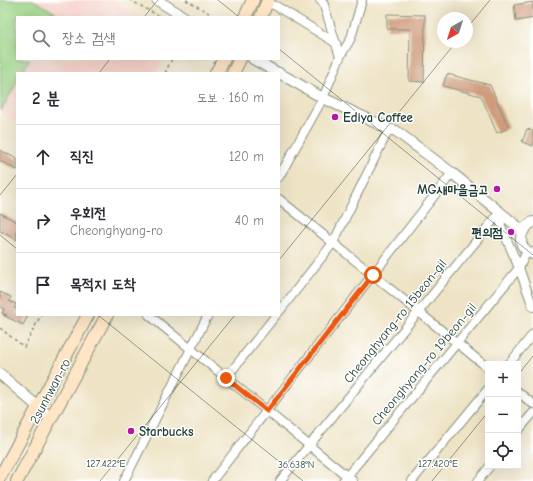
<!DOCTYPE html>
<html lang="ko">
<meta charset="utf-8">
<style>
body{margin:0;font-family:"Comic Neue","Poor Story",sans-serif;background:#f2f2f3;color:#2b2b33}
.controls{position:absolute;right:12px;bottom:12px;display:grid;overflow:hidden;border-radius:0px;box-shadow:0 4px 16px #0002}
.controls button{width:36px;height:36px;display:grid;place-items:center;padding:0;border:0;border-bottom:1px solid #e1e1e2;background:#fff;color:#2b2b33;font:20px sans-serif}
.compass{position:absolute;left:437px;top:12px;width:36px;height:36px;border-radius:50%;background:#fff;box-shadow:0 4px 16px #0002;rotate:219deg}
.stop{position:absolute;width:12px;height:12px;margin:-9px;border:3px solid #ea580c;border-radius:50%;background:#fff}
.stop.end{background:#ea580c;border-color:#fff;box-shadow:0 1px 4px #0008}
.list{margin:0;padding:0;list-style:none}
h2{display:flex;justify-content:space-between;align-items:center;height:52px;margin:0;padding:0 16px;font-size:17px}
h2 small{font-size:13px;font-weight:400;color:#7c7c81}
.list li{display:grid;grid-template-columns:26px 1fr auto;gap:12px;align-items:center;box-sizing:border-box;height:64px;padding:0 16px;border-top:1px solid #e1e1e2}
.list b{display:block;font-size:15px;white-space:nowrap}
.list p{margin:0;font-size:13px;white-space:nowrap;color:#7c7c81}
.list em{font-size:13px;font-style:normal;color:#7c7c81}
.icon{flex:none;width:22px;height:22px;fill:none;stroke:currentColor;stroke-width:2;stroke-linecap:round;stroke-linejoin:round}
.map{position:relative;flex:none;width:533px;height:481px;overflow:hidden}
.search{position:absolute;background:#fff;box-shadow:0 4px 16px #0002;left:16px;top:16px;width:264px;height:44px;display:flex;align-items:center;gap:10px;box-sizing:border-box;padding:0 14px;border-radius:0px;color:#7c7c81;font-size:15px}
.panel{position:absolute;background:#fff;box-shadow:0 4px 16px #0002;left:16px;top:72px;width:264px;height:244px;border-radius:0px}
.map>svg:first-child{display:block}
.built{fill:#f7d1c8}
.green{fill:#9cd385;stroke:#5e885c}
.building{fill:#cf9b7b}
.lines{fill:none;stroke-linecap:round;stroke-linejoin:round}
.minor-casing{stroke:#86907c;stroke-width:10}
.tertiary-casing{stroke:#86907c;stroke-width:12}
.secondary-casing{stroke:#86907c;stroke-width:14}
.path{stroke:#86907c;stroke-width:1.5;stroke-dasharray:3 3;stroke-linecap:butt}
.minor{stroke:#fff;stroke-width:8}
.tertiary{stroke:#fff;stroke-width:10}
.secondary{stroke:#fee5c5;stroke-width:12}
.route{stroke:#ea580c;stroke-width:5}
.ticks{fill:none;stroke:#1f3d34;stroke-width:1;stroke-opacity:0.45}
.poi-dot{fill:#b5179e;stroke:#fff;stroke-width:1.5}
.labels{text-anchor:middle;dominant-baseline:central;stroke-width:3;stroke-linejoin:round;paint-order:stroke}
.poi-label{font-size:13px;font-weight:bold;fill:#1f3d34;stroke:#fff;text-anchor:start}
.street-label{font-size:13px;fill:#1f3d34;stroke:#fff}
.ticks-label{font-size:10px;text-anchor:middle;fill:#1f3d34;stroke:#fff;stroke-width:3;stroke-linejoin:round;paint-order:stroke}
</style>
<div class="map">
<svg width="533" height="481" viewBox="0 0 533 481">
<rect width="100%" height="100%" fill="#fff"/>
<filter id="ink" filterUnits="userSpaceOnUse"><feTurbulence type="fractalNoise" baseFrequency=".025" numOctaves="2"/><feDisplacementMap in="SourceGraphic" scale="8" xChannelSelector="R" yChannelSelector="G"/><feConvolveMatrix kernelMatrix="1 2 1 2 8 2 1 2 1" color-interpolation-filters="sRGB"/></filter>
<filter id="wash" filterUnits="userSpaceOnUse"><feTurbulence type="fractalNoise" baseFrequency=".012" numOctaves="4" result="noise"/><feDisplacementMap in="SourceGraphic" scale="16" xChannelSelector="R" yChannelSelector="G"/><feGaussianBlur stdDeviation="0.9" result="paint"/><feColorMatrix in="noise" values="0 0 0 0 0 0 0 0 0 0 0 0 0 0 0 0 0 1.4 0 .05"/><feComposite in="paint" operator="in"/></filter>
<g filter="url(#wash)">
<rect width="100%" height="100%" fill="#eee3c5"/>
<!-- built -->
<path class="built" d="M0 0H111L141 17H17V59H164L156 73H17V122L0 113Z"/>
<!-- green -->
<path class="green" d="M0 0H33L56 13 53 17H17V59H30L22 73H17V82L1 111Z"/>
<g id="blocks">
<!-- building -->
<g class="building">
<path d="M533 2V18L516 21 514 5Z"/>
<path d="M387 14 425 15 424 82 409 81 410 29H387Z"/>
<path d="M447 74 490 85 509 128 497 133 481 96 443 86Z"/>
<path d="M527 129 533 131V146L522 142Z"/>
<path d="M0 150 17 159V170L0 161Z"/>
<path d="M0 213 17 222V240L0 231Z"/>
<path d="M0 292 11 297 9 301 16 304 14 308 17 309V315H28L23 325 3 315H7L2 313 4 309 0 307Z"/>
</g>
</g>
</g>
<g filter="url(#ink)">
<use href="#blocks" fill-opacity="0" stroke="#86907c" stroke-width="1"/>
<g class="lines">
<defs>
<g id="minor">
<path d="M320 0 323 2 340 57"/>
<path d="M267 3 276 6 336 43"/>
<path d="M279 177 323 98 340 57 351 38 362 0"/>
<path d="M279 199 488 368"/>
<path d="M500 212 501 226 519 268 533 307"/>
<path d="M279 312 333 243 389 129"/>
<path d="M149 315 353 481"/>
<path d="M509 364 533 334"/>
<path d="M226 378 276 315"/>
<path d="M518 392 533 404"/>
<path d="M518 431 533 413"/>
<path d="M124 481 208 315"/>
<path d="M212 481 452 173"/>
<path d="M280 481 500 212"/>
<path d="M343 481 519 268 527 251"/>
<path d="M412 481 488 389"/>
<path d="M478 481 490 466"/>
</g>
<g id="tertiary">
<path d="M157 0 184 17"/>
<path d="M253 59 278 73"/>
<path d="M279 73 323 98 389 129 396 131 452 173 523 231"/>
<path d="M533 222C518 230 516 248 533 254"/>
<path d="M0 374 51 418"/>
</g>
<g id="secondary">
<path d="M245 17 253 0"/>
<path d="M261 17 268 0"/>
<path d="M216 73 224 59"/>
<path d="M233 73 240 59"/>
<path d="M0 477 88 315"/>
<path d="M17 481 107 315"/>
</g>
</defs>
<!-- minor casing -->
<use href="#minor" class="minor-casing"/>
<!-- tertiary casing -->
<use href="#tertiary" class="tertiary-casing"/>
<!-- secondary casing -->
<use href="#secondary" class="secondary-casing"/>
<!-- path -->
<g class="path">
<path d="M130 0 161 17"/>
<path d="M186 0 209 13"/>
<path d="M165 73 172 59"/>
<path d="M0 328 24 347 41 315"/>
</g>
<!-- minor -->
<use href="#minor" class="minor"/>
<!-- tertiary -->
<use href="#tertiary" class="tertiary"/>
<!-- secondary -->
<use href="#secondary" class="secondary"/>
</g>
</g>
<g class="lines" filter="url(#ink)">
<!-- route -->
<path class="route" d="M226 378 267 411 373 275"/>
</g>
<!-- ticks -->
<path class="ticks" d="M218 0 239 17M144 17 158 0M467 28 490 0M279 49 533 255M99 73 110 59M0 195 17 174M0 235 17 249M279 260 456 42M98 315 303 481M518 375 533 356M100 481 235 315M432 481 488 412"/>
<!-- markers -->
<g class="poi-dot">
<circle cx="335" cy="117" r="4"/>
<circle cx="497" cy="189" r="4"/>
<circle cx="511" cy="232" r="4"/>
<circle cx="131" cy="431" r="4"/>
</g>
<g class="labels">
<!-- poi labels -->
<g class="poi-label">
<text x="343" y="117">Ediya Coffee</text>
<text x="489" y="189" text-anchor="end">MG새마을금고</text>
<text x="503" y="232" text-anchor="end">편의점</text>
<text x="139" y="431">Starbucks</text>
</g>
<!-- street labels -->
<g class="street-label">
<text transform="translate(395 321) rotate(-51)">Cheonghyang-ro 15beon-gil</text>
<text transform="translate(424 364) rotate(-50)">Cheonghyang-ro 19beon-gil</text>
<text transform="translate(50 391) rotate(-62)">2sunhwan-ro</text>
</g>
</g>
<g class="ticks-label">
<text x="106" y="467">127.422°E</text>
<text x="438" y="467">127.420°E</text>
<text x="296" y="468">36.638°N</text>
</g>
</svg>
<div class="controls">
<button>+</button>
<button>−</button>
<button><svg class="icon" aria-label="locate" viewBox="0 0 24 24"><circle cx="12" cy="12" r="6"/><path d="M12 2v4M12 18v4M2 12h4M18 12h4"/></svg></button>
</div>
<svg class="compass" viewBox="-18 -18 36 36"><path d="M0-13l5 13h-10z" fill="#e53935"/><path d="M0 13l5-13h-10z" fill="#7c7c81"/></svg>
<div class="stop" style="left:373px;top:275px"></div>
<div class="stop end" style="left:226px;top:378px"></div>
<div class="search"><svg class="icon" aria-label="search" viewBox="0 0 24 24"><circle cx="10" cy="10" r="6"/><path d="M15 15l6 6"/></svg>장소 검색</div>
<section class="panel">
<h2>2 분<small>도보 · 160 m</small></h2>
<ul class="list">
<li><svg class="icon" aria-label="ahead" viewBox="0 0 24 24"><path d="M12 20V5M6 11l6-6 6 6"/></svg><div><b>직진</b></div><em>120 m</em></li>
<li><svg class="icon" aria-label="right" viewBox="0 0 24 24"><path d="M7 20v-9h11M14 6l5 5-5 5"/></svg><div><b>우회전</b><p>Cheonghyang-ro</p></div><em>40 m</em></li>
<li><svg class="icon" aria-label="arrive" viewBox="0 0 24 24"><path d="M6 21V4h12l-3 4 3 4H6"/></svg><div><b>목적지 도착</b></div></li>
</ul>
</section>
</div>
